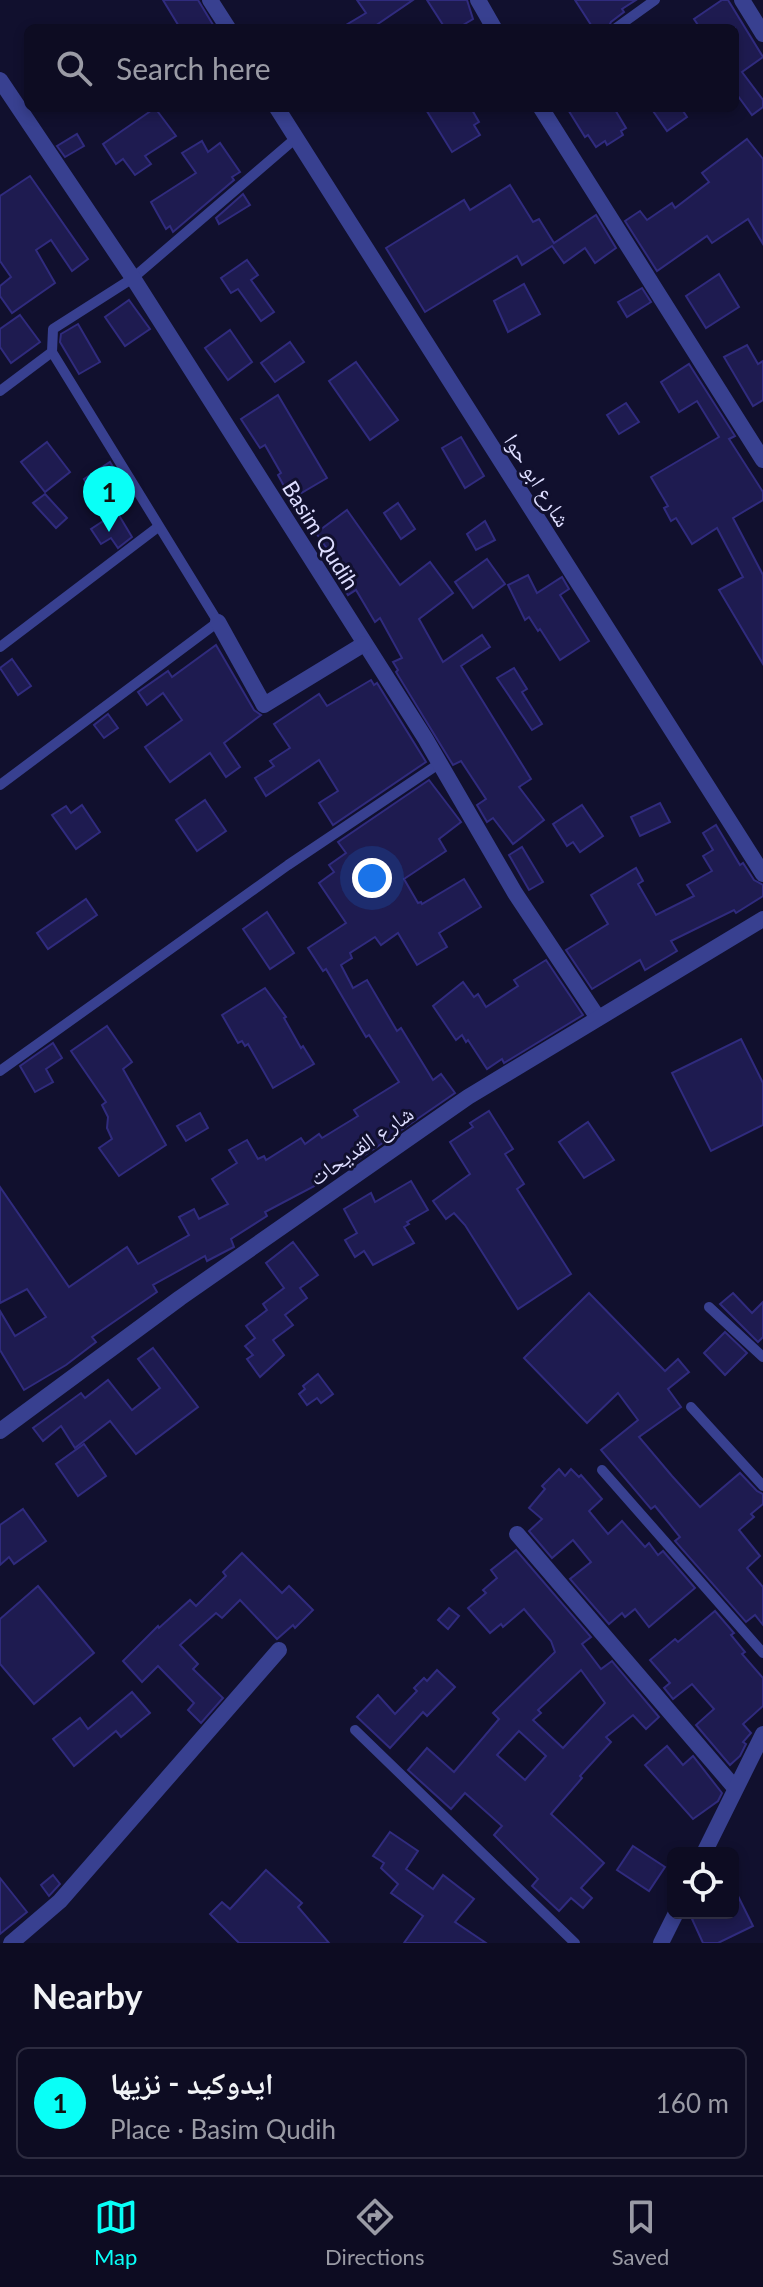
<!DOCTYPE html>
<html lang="en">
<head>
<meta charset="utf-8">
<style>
  body { margin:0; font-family:Lato,"Noto Naskh Arabic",sans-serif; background:#1b1a2f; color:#f1f3f6 }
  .controls { position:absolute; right:24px; bottom:24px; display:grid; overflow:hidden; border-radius:12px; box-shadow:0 4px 12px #0003 }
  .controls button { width:72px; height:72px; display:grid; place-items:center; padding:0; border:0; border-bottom:2px solid #2d2c40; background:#0d0c22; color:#f1f3f6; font:40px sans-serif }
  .you { position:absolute; left:372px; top:878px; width:28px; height:28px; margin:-20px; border:6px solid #fff; border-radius:50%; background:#1a73e8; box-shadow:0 0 0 12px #1a73e833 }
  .badge { display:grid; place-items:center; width:52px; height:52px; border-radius:50%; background:#09fff7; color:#111; font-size:26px; font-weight:700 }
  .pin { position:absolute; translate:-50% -66px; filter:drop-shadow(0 2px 4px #0008) }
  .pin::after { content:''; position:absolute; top:42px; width:28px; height:24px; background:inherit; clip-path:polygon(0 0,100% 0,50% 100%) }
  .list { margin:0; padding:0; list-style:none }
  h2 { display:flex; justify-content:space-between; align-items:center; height:104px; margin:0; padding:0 32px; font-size:34px }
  h2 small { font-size:26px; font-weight:400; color:#9a9ba5 }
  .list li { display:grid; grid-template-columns:52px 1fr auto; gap:24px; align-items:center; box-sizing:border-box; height:112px; margin:0 16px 16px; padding:0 16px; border:2px solid #2d2c40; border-radius:12px }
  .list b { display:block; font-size:30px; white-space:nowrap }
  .list p { margin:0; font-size:26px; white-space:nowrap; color:#9a9ba5 }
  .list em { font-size:26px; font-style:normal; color:#9a9ba5 }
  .icon { flex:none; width:44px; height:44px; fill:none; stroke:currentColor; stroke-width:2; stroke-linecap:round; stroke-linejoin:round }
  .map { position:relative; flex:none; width:763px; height:1943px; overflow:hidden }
  .search { position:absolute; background:#0d0c22; box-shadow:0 4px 12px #0003; left:24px; right:24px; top:24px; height:88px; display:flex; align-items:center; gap:20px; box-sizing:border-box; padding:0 28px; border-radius:12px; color:#9a9ba5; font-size:30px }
  .sheet { height:232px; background:#0d0c22 }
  nav { display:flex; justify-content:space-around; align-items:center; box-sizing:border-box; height:112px; border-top:2px solid #2d2c40; background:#0d0c22; font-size:22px; color:#9a9ba5 }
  nav a { display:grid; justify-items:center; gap:4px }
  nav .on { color:#09fff7 }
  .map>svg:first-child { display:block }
  .building { fill:#1e1b50; stroke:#302b7e; stroke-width:2; fill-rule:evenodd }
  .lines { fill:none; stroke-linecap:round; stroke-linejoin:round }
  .service { stroke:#384090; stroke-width:10 }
  .minor { stroke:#384090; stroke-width:16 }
  .tertiary { stroke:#384090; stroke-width:16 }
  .labels { text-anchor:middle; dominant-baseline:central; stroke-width:6; stroke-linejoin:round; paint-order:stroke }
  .street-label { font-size:22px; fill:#ddf; stroke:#11102e }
</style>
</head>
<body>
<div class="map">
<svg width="763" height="1943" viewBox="0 0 763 1943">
  <rect width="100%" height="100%" fill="#11102e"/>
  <g class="building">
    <polygon points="163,0 198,0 215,28 180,28"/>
    <polygon points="357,0 413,0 372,28 341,28 366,13"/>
    <polygon points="427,0 467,0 473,19 458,28 445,28"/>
    <polygon points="575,0 636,0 622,9 624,12 611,22 608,28 593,28"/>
    <polygon points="722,0 728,0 763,57 742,72 763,100 763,107 752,115 735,92 735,28 700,28 694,19"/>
    <polygon points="155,108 176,136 145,156 151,164 135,175 123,159 116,164 103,144"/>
    <polygon points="425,108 471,108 479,122 474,125 480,135 452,152"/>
    <polygon points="567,108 614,108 626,128 621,131 623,135 607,145 605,141 596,147 588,135 585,137"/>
    <polygon points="651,108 681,108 687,117 667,131"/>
    <polygon points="77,134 84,146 65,157 57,146"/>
    <polygon points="747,139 763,159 763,244 748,219 712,243 707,236 657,271 625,221 640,211 647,220 672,203 675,208 709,182 702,173"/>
    <polygon points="202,141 208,152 220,143 240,172 232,177 234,180 173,232 170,226 166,229 151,202 196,173 182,153"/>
    <polygon points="30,176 88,259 72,271 51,240 36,250 55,283 12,313 0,296 0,286 11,277 0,261 0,196"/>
    <polygon points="510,185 533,222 539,219 554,243 596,215 616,248 595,263 585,248 564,263 552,246 522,265 517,256 425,312 386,248 464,200 470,210"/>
    <polygon points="243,194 250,205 219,224 216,218"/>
    <polygon points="247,260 258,275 251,280 274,312 261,321 238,289 231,293 221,278"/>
    <polygon points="719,274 739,307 706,328 686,296"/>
    <polygon points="524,284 540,314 508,332 494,301"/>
    <polygon points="642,288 651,302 627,317 618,302"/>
    <polygon points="129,300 150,329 125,346 105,317"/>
    <polygon points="20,315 40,342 11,363 0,347 0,329"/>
    <polygon points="78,324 100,362 79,374 60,342 61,334"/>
    <polygon points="230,330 252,362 228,380 205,348"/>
    <polygon points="290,342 304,362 275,382 261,363"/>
    <polygon points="747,345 758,364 763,361 763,400 753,406 724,357"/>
    <polygon points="356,362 398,420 370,440 329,381"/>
    <polygon points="689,364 735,436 729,439 763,492 763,500 733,518 763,575 763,664 719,590 743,577 717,528 692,544 676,518 671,521 664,508 668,506 651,477 719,437 697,401 679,412 661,382"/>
    <polygon points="278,395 327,478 291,499 278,475 281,473 265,445 260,448 241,419"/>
    <polygon points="626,403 639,422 619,434 607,415"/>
    <polygon points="461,437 484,476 465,488 442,448"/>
    <polygon points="47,442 70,472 45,492 21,462"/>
    <polygon points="110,462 128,491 101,508 84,479"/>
    <polygon points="45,494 67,518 56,528 33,503"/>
    <polygon points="398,503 415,529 401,539 384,513"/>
    <polygon points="347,510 400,585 430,562 453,593 419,619 443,662 482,635 490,647 461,666 531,779 519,787 544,820 513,844 493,818 487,822 477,805 486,799 461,761 453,765 396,672 398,670 393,662 402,658 380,618 375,622 356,590 348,595 338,579 345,574 316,533"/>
    <polygon points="117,512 132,537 118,548 111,538 101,544 91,529"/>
    <polygon points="485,521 495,540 476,550 467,534"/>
    <polygon points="487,559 505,584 473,608 455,582"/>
    <polygon points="528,575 537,593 562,577 569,589 560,595 589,641 560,660 540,629 538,631 529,617 525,620 508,585"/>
    <polygon points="216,645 254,710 261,715 224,743 240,767 226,777 210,753 170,782 145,747 182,720 163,693 147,705 138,692 168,671 172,677"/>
    <polygon points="12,659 31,686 18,695 0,668"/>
    <polygon points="514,668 527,689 522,692 542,724 532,730 497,678"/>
    <polygon points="371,680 374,685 377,683 426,762 333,825 319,803 338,791 319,760 266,796 255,778 274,766 270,761 290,748 274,724 319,694 327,706"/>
    <polygon points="108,714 118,728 104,738 94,725"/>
    <polygon points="429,780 461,822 439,839 446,851 404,879 418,903 421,902 422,904 464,879 481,907 439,933 447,947 417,965 398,933 381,945 375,937 350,953 352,958 341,965 353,988 367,980 397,1031 401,1028 433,1080 441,1074 455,1093 355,1162 352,1158 324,1177 326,1180 265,1212 267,1216 231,1239 234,1247 207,1261 205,1256 153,1285 157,1292 92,1337 96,1342 66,1365 24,1390 0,1350 0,1311 15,1336 46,1317 27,1289 0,1303 0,1187 69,1287 127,1247 138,1264 189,1235 179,1217 194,1209 199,1219 228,1204 212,1179 237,1163 229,1150 247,1140 258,1159 264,1156 266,1160 301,1138 305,1144 319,1134 322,1138 358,1116 354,1110 399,1082 369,1035 366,1037 326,969 323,971 308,948 346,923 319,883 334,872 329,865 346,853 338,842"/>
    <polygon points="205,800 226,831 197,851 176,820"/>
    <polygon points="660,803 670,822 640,836 631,817"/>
    <polygon points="82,805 100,832 76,849 52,815 66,806 71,813"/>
    <polygon points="582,805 603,836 580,852 573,842 567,846 553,824"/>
    <polygon points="716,825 740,865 743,863 754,880 763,885 763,896 736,913 734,910 671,941 677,951 645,970 640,960 592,989 566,950 608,924 591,895 636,868 643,881 638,884 656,915 694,896 687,885 712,871 703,856 713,850 703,833"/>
    <polygon points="522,847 543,882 529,890 509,855"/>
    <polygon points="86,899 97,915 48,949 37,933"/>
    <polygon points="267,912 294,953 270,969 243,929"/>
    <polygon points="546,960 583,1015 504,1063 502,1059 487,1069 468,1040 466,1042 462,1035 456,1040 433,1006 463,982 474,997 478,994 486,1007 518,986 514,980"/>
    <polygon points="265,988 286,1017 284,1018 301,1048 303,1046 314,1064 273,1088 248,1044 245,1046 242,1041 238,1043 222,1015"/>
    <polygon points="107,1026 132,1062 123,1069 166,1145 119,1176 99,1148 112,1139 107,1128 108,1117 102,1105 106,1102 71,1051"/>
    <polygon points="741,1039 763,1083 763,1125 711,1151 672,1073"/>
    <polygon points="53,1043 62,1058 46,1069 53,1082 35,1092 20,1066"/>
    <polygon points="489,1111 513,1149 505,1154 524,1184 517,1189 571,1274 518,1309 465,1225 454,1213 446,1219 433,1201 470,1174 450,1142 473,1127 470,1123"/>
    <polygon points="200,1113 208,1128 186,1141 177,1126"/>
    <polygon points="588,1122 614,1160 584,1178 559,1142"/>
    <polygon points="411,1181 428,1210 407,1222 409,1224 404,1227 414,1243 373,1265 364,1251 355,1257 345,1240 357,1233 344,1209 371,1193 375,1202"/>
    <polygon points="293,1242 318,1275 300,1288 307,1298 285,1315 293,1325 273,1340 284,1355 260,1377 247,1359 253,1355 245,1346 255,1338 246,1326 267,1310 263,1304 284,1288 266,1263"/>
    <polygon points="589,1293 665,1371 678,1359 689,1372 668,1389 681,1407 639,1437 672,1476 700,1507 740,1473 757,1491 763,1494 763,1504 751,1514 754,1517 739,1530 760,1556 747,1568 763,1587 763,1625 755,1615 746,1622 675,1541 680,1537 655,1506 651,1509 601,1450 638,1420 618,1393 587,1423 524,1358"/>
    <polygon points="733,1293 752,1313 763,1302 763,1337 758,1342 720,1304"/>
    <polygon points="725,1332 747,1353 725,1375 704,1353"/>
    <polygon points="153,1348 198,1407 136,1454 110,1421 75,1448 61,1426 43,1441 33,1428 81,1393 85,1398 108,1380 132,1410 160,1388 138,1359"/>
    <polygon points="318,1374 333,1394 321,1403 317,1398 307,1405 299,1394 305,1389 303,1386"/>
    <polygon points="84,1444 106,1476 78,1496 56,1464"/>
    <polygon points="559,1469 565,1476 571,1469 579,1477 581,1475 602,1499 589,1511 608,1534 622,1521 645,1547 649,1543 658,1555 663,1551 695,1588 649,1627 635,1609 625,1617 622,1613 609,1624 570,1579 591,1562 573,1540 552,1558 529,1531 542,1519 529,1508 545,1489 542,1486"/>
    <polygon points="23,1509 46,1541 14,1564 9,1557 0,1565 0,1525"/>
    <path d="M516,1550L591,1637L582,1644L601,1669L612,1661L659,1717L646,1729L633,1715L606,1737L611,1742L580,1776L582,1778L551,1814L604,1863L581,1888L592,1898L583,1908L571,1898L559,1911L532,1886L538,1879L494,1835L502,1826L465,1793L451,1809L408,1770L427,1748L454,1772L499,1719L493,1713L555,1652L551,1641L524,1609L503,1627L501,1624L490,1633L468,1608L486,1593L483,1590L497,1578L491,1570ZM581,1670L605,1703L563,1748L533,1720L541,1713L538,1710ZM519,1731L546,1756L525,1780L497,1755Z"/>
    <polygon points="242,1553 282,1593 289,1586 313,1610 295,1628 293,1625 277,1639 240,1600 222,1618 216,1613 180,1645 198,1664 193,1669 223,1698 201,1723 188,1710 194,1703 158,1666 142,1682 123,1661 158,1626 159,1628 190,1600 196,1606 226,1576 223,1572"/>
    <polygon points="38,1586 94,1653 34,1704 0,1664 0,1619"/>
    <polygon points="449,1608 459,1616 448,1629 438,1620"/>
    <polygon points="715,1611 734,1633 731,1635 745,1652 742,1654 763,1678 763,1706 743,1724 751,1733 743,1742 746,1744 740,1756 730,1765 696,1725 714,1709 692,1684 673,1699 664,1688 670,1683 650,1660 675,1639 678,1642"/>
    <polygon points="437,1670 455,1687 427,1716 423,1712 390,1748 357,1717 378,1695 395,1714 417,1691 414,1688 424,1678 427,1681"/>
    <polygon points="132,1692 150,1713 121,1737 116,1731 74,1766 53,1739 80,1718 88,1729"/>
    <polygon points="667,1746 683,1765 693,1756 722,1793 718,1801 693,1819 645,1765"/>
    <polygon points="390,1832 418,1851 406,1869 433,1889 443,1875 474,1899 455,1922 486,1943 404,1943 423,1916 391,1893 398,1884 381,1868 384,1863 373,1856"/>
    <polygon points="633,1846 665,1867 649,1891 617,1870"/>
    <polygon points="266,1870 302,1903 298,1907 329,1943 239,1943 210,1914 222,1902 230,1909"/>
    <polygon points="53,1875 60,1884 49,1896 41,1885"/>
    <polygon points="0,1878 27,1912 0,1934"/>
    <polygon points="733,1886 753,1926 718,1943 703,1943 692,1919 705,1913 733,1913"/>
  </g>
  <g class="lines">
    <g class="service">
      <polyline points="616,28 655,0"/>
      <polyline points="0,391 52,352 53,329 133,278 296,138"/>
      <polyline points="0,647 158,527"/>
      <polyline points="0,785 218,622 52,352"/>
      <polyline points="0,1071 288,865 440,763"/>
      <polyline points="709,1307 763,1357"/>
      <polyline points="691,1407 763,1486"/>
      <polyline points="602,1470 763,1653"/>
      <polyline points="355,1730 575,1943"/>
    </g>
    <g class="minor">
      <polyline points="210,0 228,28"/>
      <polyline points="478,0 494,28"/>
      <polyline points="742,0 763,34"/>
      <polyline points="0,80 133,278 425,738 515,893 598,1018"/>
      <polyline points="277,108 763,874"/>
      <polyline points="541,108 763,460"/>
      <polyline points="218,622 264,705 364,644"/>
      <polyline points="517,1534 735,1788"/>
      <polyline points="704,1853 763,1734"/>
      <polyline points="11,1943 60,1901 279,1650"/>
      <polyline points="661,1943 676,1913"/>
    </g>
    <polyline class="tertiary" points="0,1431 180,1298 468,1097 763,919"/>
  </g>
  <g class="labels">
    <g class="street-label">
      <text transform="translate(538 480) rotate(58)">شارع ابو حوا</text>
      <text transform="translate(321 535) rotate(58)">Basim Qudih</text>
      <text transform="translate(361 1145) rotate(-35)">شارع القديحات</text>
    </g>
  </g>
</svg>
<div class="controls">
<button><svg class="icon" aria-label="locate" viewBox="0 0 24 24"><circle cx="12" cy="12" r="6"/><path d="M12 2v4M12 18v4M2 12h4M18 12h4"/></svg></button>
</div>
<div class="you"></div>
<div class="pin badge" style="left:109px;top:532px">1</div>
<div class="search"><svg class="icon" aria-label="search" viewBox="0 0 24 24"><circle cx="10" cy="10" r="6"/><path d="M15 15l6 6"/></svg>Search here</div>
</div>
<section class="sheet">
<h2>Nearby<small></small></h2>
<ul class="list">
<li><span class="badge">1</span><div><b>ايدوكيد - نزيها</b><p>Place · Basim Qudih</p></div><em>160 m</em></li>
</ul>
</section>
<nav>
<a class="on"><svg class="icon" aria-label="map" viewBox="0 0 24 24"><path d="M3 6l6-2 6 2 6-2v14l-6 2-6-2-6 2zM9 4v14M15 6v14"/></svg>Map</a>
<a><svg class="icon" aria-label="directions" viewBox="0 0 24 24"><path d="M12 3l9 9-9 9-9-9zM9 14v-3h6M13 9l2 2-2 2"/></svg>Directions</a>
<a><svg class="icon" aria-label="saved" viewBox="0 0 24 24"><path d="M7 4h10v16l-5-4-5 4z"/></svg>Saved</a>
</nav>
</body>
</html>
